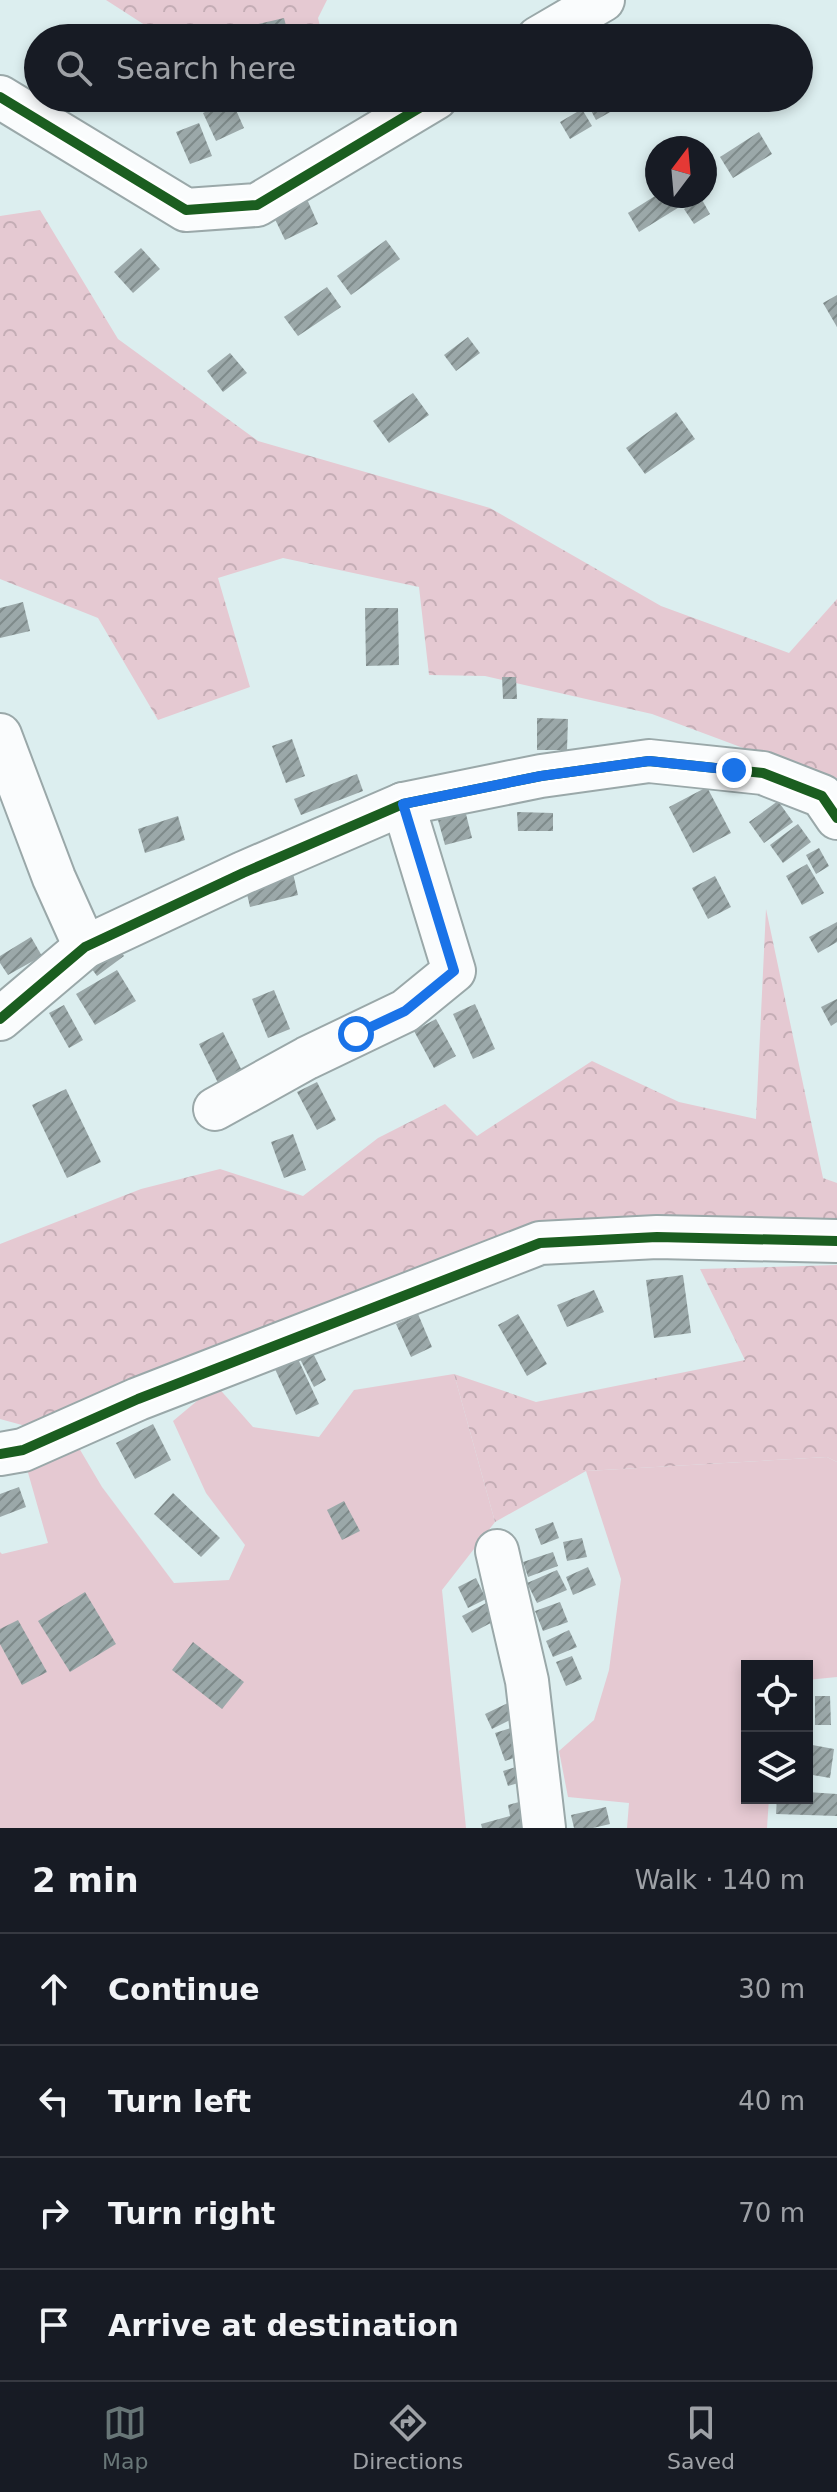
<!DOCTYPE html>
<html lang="en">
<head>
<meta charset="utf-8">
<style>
  body { margin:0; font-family:"DejaVu Sans",sans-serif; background:#20242c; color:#f1f3f6 }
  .controls { position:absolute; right:24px; bottom:24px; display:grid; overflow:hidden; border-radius:0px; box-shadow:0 4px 12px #0003 }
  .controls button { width:72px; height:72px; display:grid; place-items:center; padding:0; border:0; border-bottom:2px solid #363941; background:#171b24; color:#f1f3f6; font:40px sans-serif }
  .compass { position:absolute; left:645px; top:136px; width:72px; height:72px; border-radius:50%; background:#171b24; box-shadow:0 4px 12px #0003; rotate:16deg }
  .stop { position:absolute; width:24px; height:24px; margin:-18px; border:6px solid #1a73e8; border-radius:50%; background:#fff }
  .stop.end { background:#1a73e8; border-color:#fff; box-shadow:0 2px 8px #0008 }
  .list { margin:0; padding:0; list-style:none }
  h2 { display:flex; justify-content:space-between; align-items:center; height:104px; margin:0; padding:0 32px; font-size:34px }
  h2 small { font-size:26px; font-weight:400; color:#9ea1a6 }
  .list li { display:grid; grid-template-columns:52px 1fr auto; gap:24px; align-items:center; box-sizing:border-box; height:112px; padding:0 32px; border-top:2px solid #363941 }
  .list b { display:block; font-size:30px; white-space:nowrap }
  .list em { font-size:26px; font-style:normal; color:#9ea1a6 }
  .icon { flex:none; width:44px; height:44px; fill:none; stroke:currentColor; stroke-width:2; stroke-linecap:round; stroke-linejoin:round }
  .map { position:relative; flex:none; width:837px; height:1828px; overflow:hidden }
  .search { position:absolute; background:#171b24; box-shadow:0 4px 12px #0003; left:24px; right:24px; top:24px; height:88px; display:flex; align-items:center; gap:20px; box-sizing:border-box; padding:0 28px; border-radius:44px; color:#9ea1a6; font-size:30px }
  .sheet { height:552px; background:#171b24 }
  nav { display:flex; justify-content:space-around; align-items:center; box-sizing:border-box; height:112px; border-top:2px solid #363941; background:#171b24; font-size:22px; color:#9ea1a6 }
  nav a { display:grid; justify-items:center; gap:4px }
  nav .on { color:#687677 }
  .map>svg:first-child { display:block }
  .green { fill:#e5c9d2 }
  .forest { fill:url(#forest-crowns) }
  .building { fill:url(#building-hatch) }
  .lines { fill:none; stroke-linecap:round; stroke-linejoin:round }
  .minor-casing { stroke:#9aa8a9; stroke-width:46 }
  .minor { stroke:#fafcfd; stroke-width:42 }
  .cycleway-casing { stroke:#fff; stroke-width:15 }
  .cycleway { stroke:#1b5e20; stroke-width:10 }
  .route { stroke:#1a73e8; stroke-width:10 }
</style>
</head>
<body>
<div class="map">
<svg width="837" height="1828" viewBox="0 0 837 1828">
  <defs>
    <pattern id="forest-crowns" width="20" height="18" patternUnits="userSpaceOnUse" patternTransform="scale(2)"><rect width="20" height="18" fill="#e5c9d2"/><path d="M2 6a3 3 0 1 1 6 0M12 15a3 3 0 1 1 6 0" fill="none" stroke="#c4adb5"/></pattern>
    <pattern id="building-hatch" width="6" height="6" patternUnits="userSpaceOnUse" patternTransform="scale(2)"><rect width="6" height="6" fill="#9ba8a9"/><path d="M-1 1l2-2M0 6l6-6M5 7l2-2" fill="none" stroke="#7e8a8a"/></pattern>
  </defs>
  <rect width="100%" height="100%" fill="#dceeef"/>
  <g class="green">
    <polygon points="454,1374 495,1522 442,1590 466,1828 0,1828 0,1552 2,1554 48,1543 25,1462 79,1448 102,1487 174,1583 229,1580 245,1545 206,1493 173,1421 216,1385 253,1427 319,1437 354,1390"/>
    <polygon points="827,1457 837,1462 837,1677 807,1680 807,1666 747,1666 747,1798 769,1798 767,1828 627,1828 629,1803 568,1797 559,1751 594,1720 609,1670 621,1579 586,1471"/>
  </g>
  <g class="forest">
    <polygon points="106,0 327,0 318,18 323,38 165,38"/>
    <polygon points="40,210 118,339 258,441 490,508 661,606 789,653 837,599 837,778 816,775 652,714 485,676 429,675 419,587 283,558 218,578 250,687 158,720 98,618 0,579 0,216"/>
    <polygon points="766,909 823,1178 837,1183 837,1224 581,1224 33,1428 0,1419 0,1244 141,1189 220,1169 303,1196 378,1138 445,1104 477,1136 592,1061 679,1102 756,1119"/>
    <polygon points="837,1265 837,1462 827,1457 586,1471 495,1522 454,1374 536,1402 745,1360 700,1269"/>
  </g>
  <g class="building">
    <polygon points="284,18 289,37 257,38 254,25"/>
    <polygon points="406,25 414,38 383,38"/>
    <polygon points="601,98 616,98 621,106 596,120 588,105"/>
    <polygon points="231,99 244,128 216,141 203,113"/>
    <polygon points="582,109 592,126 570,139 560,122"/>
    <polygon points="199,123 212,156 190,164 176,132"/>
    <polygon points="759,132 772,154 733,178 720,157"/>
    <polygon points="655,196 686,196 689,201 639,232 628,213"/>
    <polygon points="306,197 318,224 285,240 272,213"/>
    <polygon points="701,198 710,214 694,224 684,209"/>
    <polygon points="386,240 400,259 351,295 337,276"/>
    <polygon points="141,248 160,269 133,293 114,272"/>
    <polygon points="327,287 341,307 298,336 284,317"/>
    <polygon points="837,295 837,327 823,303"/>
    <polygon points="468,337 480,353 456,371 444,355"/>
    <polygon points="230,353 247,373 223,392 207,371"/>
    <polygon points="413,393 429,415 389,443 373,421"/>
    <polygon points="676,412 695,439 645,474 626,448"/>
    <polygon points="23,602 30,631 0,638 0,608"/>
    <polygon points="365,608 398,608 399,665 366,666"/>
    <polygon points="502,677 516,677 517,699 503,699"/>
    <polygon points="537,718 568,719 567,750 537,750"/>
    <polygon points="292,739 305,776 286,783 272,746"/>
    <polygon points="357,774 363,791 301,815 294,799"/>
    <polygon points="707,787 731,833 693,853 669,807"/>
    <polygon points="778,801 793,822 764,843 749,822"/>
    <polygon points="517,812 553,813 553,831 518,831"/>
    <polygon points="466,814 472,838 445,845 438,820"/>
    <polygon points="178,816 185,840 145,853 138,829"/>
    <polygon points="798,824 811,842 783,863 770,845"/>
    <polygon points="819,848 829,866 816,874 806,855"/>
    <polygon points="807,864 824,893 802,905 786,876"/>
    <polygon points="292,869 298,895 250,907 244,881"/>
    <polygon points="715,876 731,907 708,919 692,888"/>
    <polygon points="837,922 837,942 818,953 809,937"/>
    <polygon points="31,937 42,956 8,975 0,963 0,956"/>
    <polygon points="112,941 124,956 97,976 86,961"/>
    <polygon points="117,970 136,1001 95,1025 76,994"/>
    <polygon points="274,990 290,1029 268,1038 252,999"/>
    <polygon points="837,999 837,1022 831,1026 821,1007"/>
    <polygon points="475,1004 495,1049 473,1059 453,1014"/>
    <polygon points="64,1005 83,1040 69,1048 49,1013"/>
    <polygon points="436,1019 456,1056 434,1068 414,1031"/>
    <polygon points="223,1032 243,1073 219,1085 199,1044"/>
    <polygon points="317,1082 336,1120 317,1130 297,1092"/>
    <polygon points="66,1089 101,1162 67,1178 32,1105"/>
    <polygon points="293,1134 306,1170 284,1178 271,1142"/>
    <polygon points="683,1275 691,1333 654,1338 646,1280"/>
    <polygon points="594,1290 604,1312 567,1327 557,1305"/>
    <polygon points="418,1314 432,1347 411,1357 396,1324"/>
    <polygon points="518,1314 547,1364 527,1376 498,1325"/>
    <polygon points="312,1351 326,1380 314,1387 299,1357"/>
    <polygon points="298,1359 319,1404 296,1415 275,1369"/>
    <polygon points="153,1424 171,1460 135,1479 116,1443"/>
    <polygon points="19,1487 26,1507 0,1517 0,1494"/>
    <polygon points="173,1493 220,1538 201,1557 154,1514"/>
    <polygon points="344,1501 360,1531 342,1540 327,1510"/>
    <polygon points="553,1522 559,1538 541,1545 535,1529"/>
    <polygon points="582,1538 587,1557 567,1561 563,1542"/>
    <polygon points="553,1552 558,1566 528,1577 523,1562"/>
    <polygon points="588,1567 596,1585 573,1595 566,1577"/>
    <polygon points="557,1570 567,1590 537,1603 527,1583"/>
    <polygon points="476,1578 486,1599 468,1608 458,1587"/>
    <polygon points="85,1592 116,1644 70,1672 38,1621"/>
    <polygon points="490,1601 500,1618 472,1633 462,1616"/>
    <polygon points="560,1602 568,1622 543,1631 535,1611"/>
    <polygon points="18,1620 47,1672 22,1685 0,1644 0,1629"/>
    <polygon points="569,1630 577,1647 553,1657 546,1641"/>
    <polygon points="193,1642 244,1682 222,1709 172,1670"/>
    <polygon points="572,1656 582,1679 566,1686 556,1662"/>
    <polygon points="815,1696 830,1696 831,1725 815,1725"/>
    <polygon points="512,1701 520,1715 492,1729 485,1714"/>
    <polygon points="514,1727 525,1754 505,1761 495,1733"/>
    <polygon points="807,1744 834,1749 830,1778 807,1774"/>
    <polygon points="528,1763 532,1779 508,1786 503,1771"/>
    <polygon points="807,1792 837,1794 837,1816 776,1814 777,1798 807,1798"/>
    <polygon points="530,1799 537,1828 482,1828 481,1824 510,1816 508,1805"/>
    <polygon points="606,1807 610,1824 593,1828 574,1828 571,1815"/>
  </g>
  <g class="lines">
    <defs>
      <g id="minor">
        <polyline points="538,38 603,0"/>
        <polyline points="0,97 186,210 257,205 436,98"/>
        <polyline points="0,735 54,878 85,947"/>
        <polyline points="0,1019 85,947 243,873 403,804 541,776 649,761 763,773 822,796 837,818"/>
        <polyline points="215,1109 307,1058 405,1011 454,971 403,804"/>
        <polyline points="0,1454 23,1450 138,1399 540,1243 657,1237 837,1241"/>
        <polyline points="497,1551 527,1681 544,1828"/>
      </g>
    </defs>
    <use href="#minor" class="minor-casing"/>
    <use href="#minor" class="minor"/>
    <defs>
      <g id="cycleway">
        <polyline points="0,97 186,210 257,205 436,98"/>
        <polyline points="0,1019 85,947 243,873 403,804 541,776 649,761 763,773 822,796 837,818"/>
        <polyline points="0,1454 23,1450 138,1399 540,1243 657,1237 837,1241"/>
      </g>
    </defs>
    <use href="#cycleway" class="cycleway-casing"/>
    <use href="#cycleway" class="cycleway"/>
  </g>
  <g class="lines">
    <polyline class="route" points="356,1034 405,1011 454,971 403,804 541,776 649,761 734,770"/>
  </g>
</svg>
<div class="controls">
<button><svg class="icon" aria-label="locate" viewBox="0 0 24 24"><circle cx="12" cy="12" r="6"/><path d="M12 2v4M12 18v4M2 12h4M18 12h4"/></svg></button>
<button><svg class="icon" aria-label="layers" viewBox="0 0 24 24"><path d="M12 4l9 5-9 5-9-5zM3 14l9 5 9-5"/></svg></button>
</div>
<svg class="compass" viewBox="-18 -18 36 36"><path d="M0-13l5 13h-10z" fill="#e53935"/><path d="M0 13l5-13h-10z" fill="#9ea1a6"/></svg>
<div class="stop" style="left:356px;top:1034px"></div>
<div class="stop end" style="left:734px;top:770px"></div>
<div class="search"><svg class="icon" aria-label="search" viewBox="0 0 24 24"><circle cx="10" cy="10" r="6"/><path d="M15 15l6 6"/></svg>Search here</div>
</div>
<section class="sheet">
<h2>2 min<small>Walk · 140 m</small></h2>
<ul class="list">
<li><svg class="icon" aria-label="ahead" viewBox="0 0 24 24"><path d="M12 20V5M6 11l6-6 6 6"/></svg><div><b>Continue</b></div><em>30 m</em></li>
<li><svg class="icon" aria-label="left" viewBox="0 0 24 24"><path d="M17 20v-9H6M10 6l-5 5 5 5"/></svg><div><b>Turn left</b></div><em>40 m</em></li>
<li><svg class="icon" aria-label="right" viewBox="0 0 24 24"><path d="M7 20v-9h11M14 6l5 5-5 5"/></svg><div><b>Turn right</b></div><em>70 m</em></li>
<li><svg class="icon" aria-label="arrive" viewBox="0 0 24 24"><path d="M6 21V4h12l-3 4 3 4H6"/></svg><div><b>Arrive at destination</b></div></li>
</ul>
</section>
<nav>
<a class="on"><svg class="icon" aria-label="map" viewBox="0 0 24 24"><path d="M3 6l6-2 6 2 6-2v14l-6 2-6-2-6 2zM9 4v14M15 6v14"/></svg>Map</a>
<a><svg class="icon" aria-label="directions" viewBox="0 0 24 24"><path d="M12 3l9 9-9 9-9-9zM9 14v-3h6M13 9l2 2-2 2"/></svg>Directions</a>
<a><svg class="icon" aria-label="saved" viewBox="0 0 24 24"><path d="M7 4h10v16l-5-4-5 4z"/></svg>Saved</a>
</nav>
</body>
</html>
